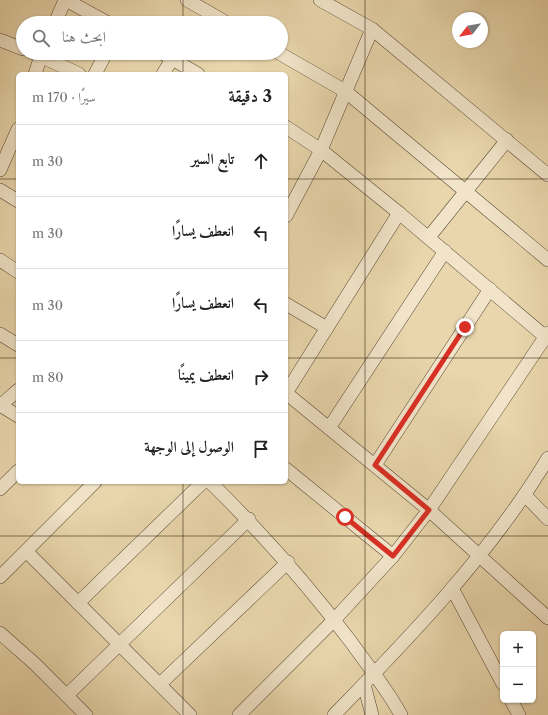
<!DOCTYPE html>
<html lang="ar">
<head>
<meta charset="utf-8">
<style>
  body { margin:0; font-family:"Libre Caslon Text",Amiri,serif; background:#f2f2f2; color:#222; direction:rtl }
  .controls { position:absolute; right:12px; bottom:12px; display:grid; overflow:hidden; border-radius:6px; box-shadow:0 1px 3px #0004 }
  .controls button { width:36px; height:36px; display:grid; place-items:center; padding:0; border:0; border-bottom:1px solid #e0e0e0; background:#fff; color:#222; font:20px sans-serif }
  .compass { position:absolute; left:452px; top:12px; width:36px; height:36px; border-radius:50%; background:#fff; box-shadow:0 1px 3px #0004; rotate:239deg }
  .stop { position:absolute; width:12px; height:12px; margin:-9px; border:3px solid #d93025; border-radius:50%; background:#fff }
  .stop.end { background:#d93025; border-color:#fff; box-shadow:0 1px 4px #0008 }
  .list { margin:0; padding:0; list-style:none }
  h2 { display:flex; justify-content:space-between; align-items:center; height:52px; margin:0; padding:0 16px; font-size:17px }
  h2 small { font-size:13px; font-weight:400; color:#767676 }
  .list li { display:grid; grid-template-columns:26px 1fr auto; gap:12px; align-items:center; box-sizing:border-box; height:72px; padding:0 16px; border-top:1px solid #e0e0e0 }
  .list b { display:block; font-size:15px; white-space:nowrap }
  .list em { font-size:13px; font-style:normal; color:#767676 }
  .icon { flex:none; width:22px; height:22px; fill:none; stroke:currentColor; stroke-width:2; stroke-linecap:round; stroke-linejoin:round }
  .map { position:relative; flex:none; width:548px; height:715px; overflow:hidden; direction:ltr }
  .search { position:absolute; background:#fff; box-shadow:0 1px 3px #0004; left:16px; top:16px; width:272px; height:44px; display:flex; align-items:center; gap:10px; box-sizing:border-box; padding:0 14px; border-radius:22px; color:#767676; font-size:15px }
  .panel { position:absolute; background:#fff; box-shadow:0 1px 3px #0004; left:16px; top:72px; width:272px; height:412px; border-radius:6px; direction:rtl }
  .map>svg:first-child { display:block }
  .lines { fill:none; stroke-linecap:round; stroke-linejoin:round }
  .minor-casing { stroke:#584932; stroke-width:14 }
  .minor { stroke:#f1e4c9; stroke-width:13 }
  .route { stroke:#d93025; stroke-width:5 }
  .grid { fill:none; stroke:#281a09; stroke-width:1; stroke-opacity:0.55 }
</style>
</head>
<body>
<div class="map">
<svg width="548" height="715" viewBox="0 0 548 715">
  <rect width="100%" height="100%" fill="#e9d6ac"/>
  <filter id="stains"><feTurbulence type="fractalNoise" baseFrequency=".005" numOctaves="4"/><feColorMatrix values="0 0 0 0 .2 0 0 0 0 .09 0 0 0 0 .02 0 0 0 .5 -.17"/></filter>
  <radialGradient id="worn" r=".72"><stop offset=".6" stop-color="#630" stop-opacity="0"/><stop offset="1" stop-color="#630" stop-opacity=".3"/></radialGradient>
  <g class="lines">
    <defs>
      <g id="minor">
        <polyline points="66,0 108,23"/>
        <polyline points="187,0 227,23"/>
        <polyline points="320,0 372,29 548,175"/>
        <polyline points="55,23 65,0"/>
        <polyline points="0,40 23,49"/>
        <polyline points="34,53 79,74"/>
        <polyline points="162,53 198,74"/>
        <polyline points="279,53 345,91 548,260"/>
        <polyline points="35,74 42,53"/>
        <polyline points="95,74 106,53"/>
        <polyline points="163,74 172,59"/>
        <polyline points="286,127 321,150 399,213 548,339"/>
        <polyline points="0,170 18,129"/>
        <polyline points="0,190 18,201"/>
        <polyline points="286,216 321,150 372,29"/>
        <polyline points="429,237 507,140"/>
        <polyline points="0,260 18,272"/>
        <polyline points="286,304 327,328"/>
        <polyline points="0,334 18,345"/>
        <polyline points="286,393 429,510 548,618"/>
        <polyline points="286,393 399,213"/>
        <polyline points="0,405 18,416"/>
        <polyline points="0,406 18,390"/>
        <polyline points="329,428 445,251"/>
        <polyline points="375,465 490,289"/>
        <polyline points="286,469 393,556"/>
        <path d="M210,482C261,532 308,585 351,642C368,666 387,689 401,715"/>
        <polyline points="0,489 18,471"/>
        <polyline points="525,495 548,519"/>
        <polyline points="27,552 190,715"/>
        <polyline points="0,577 95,482"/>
        <polyline points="452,588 503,684"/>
        <polyline points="78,603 203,482"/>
        <polyline points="0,633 35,664 86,715"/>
        <polyline points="160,684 288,562"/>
        <polyline points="364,684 372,715"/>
        <polyline points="67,695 249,519"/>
        <polyline points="511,700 519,715"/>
        <polyline points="239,715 334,620 393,556 429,510 548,333"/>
        <path d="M334,715C411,636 491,553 548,458"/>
      </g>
    </defs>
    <use href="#minor" class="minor-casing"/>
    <use href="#minor" class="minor"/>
  </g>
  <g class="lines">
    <polyline class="route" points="345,517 393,556 429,510 375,465 465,327"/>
  </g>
  <path class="grid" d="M183,0V23M365,0V715M183,53V74M0,179H18M286,179H548M0,358H18M286,358H548M183,482V715M0,536H548"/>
  <rect width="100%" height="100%" filter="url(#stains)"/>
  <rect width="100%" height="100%" fill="url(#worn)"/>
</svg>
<div class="controls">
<button>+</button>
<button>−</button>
</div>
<svg class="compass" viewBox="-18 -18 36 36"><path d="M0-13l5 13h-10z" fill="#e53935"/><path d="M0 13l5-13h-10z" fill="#767676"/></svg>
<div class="stop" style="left:345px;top:517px"></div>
<div class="stop end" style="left:465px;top:327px"></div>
<div class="search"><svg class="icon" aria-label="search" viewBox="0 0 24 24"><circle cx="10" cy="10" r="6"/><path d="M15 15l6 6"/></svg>ابحث هنا</div>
<section class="panel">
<h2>3 دقيقة<small>سيرًا · 170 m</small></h2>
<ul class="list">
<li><svg class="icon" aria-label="ahead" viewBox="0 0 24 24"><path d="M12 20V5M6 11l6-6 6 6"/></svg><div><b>تابع السير</b></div><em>30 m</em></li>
<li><svg class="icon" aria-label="left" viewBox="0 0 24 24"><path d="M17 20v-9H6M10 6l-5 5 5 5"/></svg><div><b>انعطف يسارًا</b></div><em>30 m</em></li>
<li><svg class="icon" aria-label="left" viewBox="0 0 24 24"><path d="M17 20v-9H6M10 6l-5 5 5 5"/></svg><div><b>انعطف يسارًا</b></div><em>30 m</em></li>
<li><svg class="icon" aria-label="right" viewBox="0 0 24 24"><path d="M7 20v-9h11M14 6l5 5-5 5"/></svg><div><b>انعطف يمينًا</b></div><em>80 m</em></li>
<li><svg class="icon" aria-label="arrive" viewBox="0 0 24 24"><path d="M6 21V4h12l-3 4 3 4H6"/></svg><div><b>الوصول إلى الوجهة</b></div></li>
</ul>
</section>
</div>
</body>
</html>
